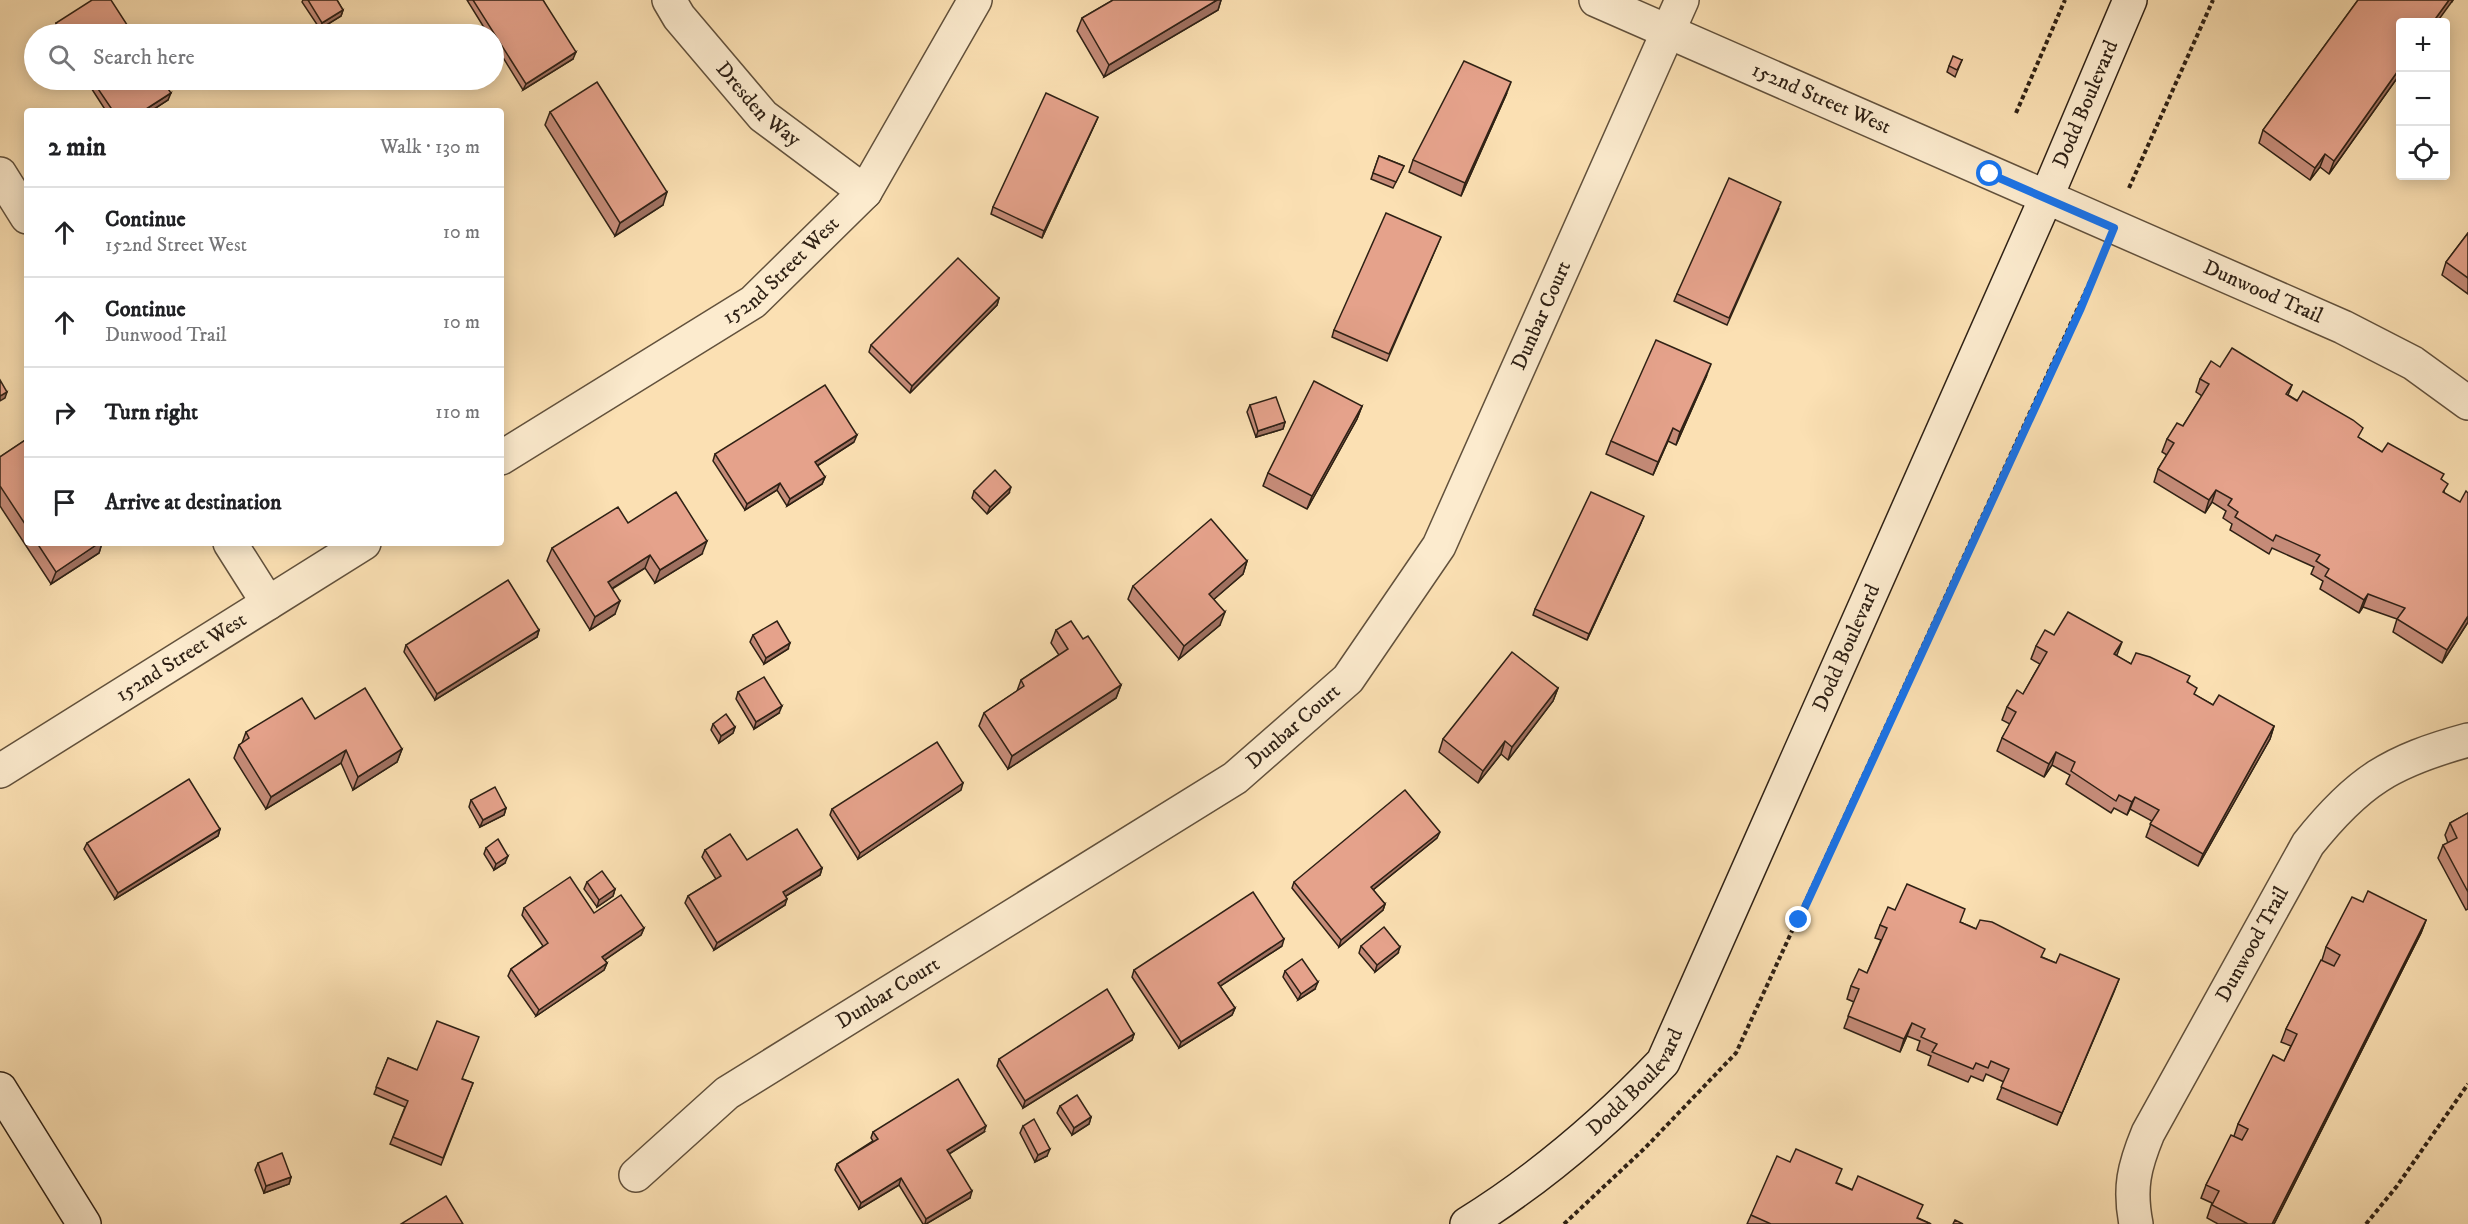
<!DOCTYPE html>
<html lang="en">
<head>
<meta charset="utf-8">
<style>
  body { margin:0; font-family:"IM FELL DW Pica",serif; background:#f6f6f6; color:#202124 }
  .controls { position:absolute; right:18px; top:18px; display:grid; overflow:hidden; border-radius:6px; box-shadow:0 3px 15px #0003 }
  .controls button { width:54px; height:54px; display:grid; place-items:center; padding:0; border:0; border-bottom:2px solid #e0e0e0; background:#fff; color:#202124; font:30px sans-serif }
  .stop { position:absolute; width:18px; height:18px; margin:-14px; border:4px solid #1a73e8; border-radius:50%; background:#fff }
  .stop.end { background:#1a73e8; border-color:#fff; box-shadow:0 2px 6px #0008 }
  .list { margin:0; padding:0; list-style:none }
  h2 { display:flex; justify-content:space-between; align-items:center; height:78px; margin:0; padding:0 24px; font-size:26px }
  h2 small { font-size:20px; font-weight:400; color:#757577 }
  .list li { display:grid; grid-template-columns:39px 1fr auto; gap:18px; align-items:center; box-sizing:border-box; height:90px; padding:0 24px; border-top:2px solid #e0e0e0 }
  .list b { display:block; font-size:22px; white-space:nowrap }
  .list p { margin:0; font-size:20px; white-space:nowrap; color:#757577 }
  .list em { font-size:20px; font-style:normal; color:#757577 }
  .icon { flex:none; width:33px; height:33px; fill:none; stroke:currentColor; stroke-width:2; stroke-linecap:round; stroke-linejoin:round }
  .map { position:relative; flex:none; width:2468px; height:1224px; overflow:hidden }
  .search { position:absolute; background:#fff; box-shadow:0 3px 15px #0003; left:24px; top:24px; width:480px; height:66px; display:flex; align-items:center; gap:15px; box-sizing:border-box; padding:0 21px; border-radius:33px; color:#757577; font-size:22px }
  .panel { position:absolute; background:#fff; box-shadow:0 3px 15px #0003; left:24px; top:108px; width:480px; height:438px; border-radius:6px }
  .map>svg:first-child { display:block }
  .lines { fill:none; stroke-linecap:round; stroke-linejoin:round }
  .street-casing { stroke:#62513c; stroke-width:36 }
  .secondary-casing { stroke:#2f2115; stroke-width:36 }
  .path { stroke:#2f2115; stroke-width:4; stroke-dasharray:4.5 3; stroke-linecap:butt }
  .street { stroke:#fcebce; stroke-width:33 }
  .secondary { stroke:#fcebce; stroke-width:33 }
  .wall { fill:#c58b78; stroke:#2f2115; stroke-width:1.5 }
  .shaded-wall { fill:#a07161; stroke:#2f2115; stroke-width:1.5 }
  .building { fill:#e5a28b; stroke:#2f2115; stroke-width:1.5 }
  .route { stroke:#1a73e8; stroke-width:8 }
  .labels { text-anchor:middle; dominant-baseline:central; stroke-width:4.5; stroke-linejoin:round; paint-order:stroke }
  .street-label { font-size:21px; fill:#2f2115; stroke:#fcebce }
</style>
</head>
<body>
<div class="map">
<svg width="2468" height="1224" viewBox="0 0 2468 1224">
  <rect width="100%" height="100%" fill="#fbe0b3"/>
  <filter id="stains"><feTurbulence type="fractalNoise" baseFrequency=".00333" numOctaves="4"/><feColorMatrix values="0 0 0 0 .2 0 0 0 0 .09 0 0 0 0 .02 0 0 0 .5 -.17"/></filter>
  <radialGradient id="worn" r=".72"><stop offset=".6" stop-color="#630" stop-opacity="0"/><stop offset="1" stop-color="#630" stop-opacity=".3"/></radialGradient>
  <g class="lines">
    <defs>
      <g id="street">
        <path id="s1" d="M669,0L679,17L763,116L865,192"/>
        <path id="s2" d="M1596,0L2343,327L2413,363L2468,403"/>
        <polyline points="0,174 27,217"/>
        <path id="s3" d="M501,458L753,302L865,192L975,0"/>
        <polyline points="230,543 268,603"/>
        <path id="s4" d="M0,771L364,543"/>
        <path id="s5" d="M636,1175L727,1093L1235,778L1348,679L1439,546L1682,0"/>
        <path id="s6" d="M2136,1224C2129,1188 2134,1167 2148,1133L2308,844C2358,781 2391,761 2468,740"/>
      </g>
      <g id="secondary">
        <polyline points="0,1089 84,1224"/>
        <path id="s7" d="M1467,1224C1541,1178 1603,1125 1663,1062L2046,198L2130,0"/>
      </g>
    </defs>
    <use href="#street" class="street-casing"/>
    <use href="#secondary" class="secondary-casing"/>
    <g class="path">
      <polyline points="2016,113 2065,0"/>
      <polyline points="2129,188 2213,0"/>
      <polyline points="1564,1224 1645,1148 1736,1053 2099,262"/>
      <polyline points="2366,1224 2397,1186 2468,1084"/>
    </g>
    <use href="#street" class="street"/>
    <use href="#secondary" class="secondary"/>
  </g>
  <g class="wall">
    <polygon points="303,0 337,0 343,10 341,16 320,29 302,2"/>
    <polygon points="467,0 543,0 573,59 523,90 494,43 494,34 488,34"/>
    <polygon points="1113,0 1221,0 1218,10 1104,77 1077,31 1082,18"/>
    <polygon points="2358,0 2453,0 2452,2 2400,22 2400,74 2329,174 2320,167 2310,180 2259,143 2263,130"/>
    <polygon points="56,23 133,34 57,34 54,30"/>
    <polygon points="1962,60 1955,77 1947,72 1949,66"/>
    <polygon points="86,80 162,80 168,100 151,111 106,111"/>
    <polygon points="1506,95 1461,196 1409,172 1413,160"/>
    <polygon points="550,112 663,205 615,236 545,125"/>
    <polygon points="1098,117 1042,238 991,214 993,207"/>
    <polygon points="1379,156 1404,166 1393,188 1371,179"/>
    <polygon points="1779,208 1727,325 1674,301 1677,294"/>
    <polygon points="2468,233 2468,294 2442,275 2446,262"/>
    <polygon points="1441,237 1387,361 1332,337 1334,330"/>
    <polygon points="999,298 997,305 910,393 869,352 871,345"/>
    <polygon points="2220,367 2292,385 2288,395 2382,452 2442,480 2468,622 2442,663 2393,632 2397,619 2363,607 2359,613 2320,589 2323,581 2311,574 2314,567 2272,548 2269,554 2230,530 2232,524 2223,518 2226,511 2212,502 2205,513 2154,482 2158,469 2167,455 2162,452 2167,439 2183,426 2202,396 2196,392 2200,379"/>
    <polygon points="1706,377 1676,445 1668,441 1653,475 1606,454 1611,441"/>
    <polygon points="1250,405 1285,422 1283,429 1256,437 1247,412"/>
    <polygon points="1362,406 1357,419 1307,509 1263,486 1268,473"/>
    <polygon points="27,439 27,543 102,543 99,553 51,584 0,506 0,457"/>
    <polygon points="854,442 817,466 825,477 822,484 787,506 777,490 745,510 713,461 715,454"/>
    <polygon points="974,491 1009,493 987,514 972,498"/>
    <polygon points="628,523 702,554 655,583 645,568 612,589 615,614 590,630 547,561 552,548"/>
    <polygon points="1641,523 1587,640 1533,615 1535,609"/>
    <polygon points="1247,561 1243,574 1214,599 1220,625 1179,659 1128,599 1133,586"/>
    <polygon points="539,630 537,637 435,700 404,652 406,645"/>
    <polygon points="1056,630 1083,639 1121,685 1116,698 1008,769 979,726 984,713 1017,691 1021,680 1059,655 1051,643"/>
    <polygon points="753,635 788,649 764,664 750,642"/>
    <polygon points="2054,635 2116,656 2131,664 2188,682 2195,695 2213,705 2274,726 2270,739 2198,866 2146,837 2152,821 2130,809 2127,815 2114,808 2111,813 2066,784 2070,775 2052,765 2044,777 1997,751 2002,738 2010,724 2002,720 2007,707 2023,694 2040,664 2031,659 2036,646"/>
    <polygon points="1558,688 1553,701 1508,760 1501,754 1478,783 1439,752 1443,739"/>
    <polygon points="738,692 779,713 754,729 736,699"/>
    <polygon points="315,719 402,749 397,762 353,790 341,763 266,809 234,758 239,745 242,743 246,732"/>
    <polygon points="713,724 735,727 733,733 719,743 711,730"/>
    <polygon points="961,790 858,859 830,815 832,809"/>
    <polygon points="471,800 506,808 504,815 480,827 469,807"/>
    <polygon points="2468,813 2468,909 2466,910 2438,858 2443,845 2448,843 2445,835 2450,823"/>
    <polygon points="220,829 218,836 115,899 84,849 87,843"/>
    <polygon points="1437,838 1373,890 1385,904 1383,910 1339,947 1292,888 1294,882"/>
    <polygon points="486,848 505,863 494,870 484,854"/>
    <polygon points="705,850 747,860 822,868 820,875 786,896 785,905 714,950 685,903 688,896 716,879 702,857"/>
    <polygon points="587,882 615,889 613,896 597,907 584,889"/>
    <polygon points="2363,902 2426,920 2421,933 2274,1224 2218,1224 2207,1218 2212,1203 2201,1198 2206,1185 2234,1136 2238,1124 2284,1061 2291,1046 2281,1042 2286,1029 2322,960 2326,947"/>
    <polygon points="524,908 594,913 644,928 641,935 605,960 607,963 604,970 536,1016 508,976 511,969 543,946 522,915"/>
    <polygon points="1895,910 1960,922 2056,963 2119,979 2057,1125 1997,1099 2004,1082 1986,1074 1983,1081 1971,1076 1968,1082 1928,1065 1931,1056 1917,1050 1920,1041 1907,1036 1900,1052 1844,1028 1854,1002 1847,999 1851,986 1867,973 1881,940 1875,938 1880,925"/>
    <polygon points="1282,946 1220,986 1235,1008 1232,1015 1179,1048 1132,977 1134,970"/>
    <polygon points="1361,946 1398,953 1375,972 1359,953"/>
    <polygon points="1285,971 1315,989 1298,1000 1283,977"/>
    <polygon points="1134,1034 1132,1040 1023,1108 997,1066 999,1059"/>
    <polygon points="388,1058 417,1070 463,1079 473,1083 441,1165 390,1144 405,1107 374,1094"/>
    <polygon points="1060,1106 1091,1117 1089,1124 1072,1135 1057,1113"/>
    <polygon points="1023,1126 1047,1156 1035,1162 1020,1133"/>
    <polygon points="873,1132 984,1132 949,1154 970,1198 926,1224 923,1224 899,1185 859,1209 835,1170 837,1164 873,1141 871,1138"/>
    <polygon points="258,1163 291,1177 289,1184 264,1193 255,1170"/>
    <polygon points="1837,1183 1918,1218 1931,1224 1747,1224 1751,1215"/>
  </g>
  <g class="shaded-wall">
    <polygon points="1217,0 1221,0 1218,10 1104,77 1109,65"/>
    <polygon points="2449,0 2453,0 2437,22 2433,22"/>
    <polygon points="343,10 341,16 320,29 322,23"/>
    <polygon points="576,52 573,59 523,90 526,84"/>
    <polygon points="2400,68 2400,74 2329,174 2334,161"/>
    <polygon points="1511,82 1506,95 1461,196 1465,183"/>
    <polygon points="171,93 168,100 151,111 143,111"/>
    <polygon points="1098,117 1095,124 1042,238 1044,231"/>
    <polygon points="2325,154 2320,167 2310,180 2315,168"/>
    <polygon points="667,192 663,205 615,236 620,223"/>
    <polygon points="999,298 997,305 910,393 912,386"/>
    <polygon points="1711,364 1706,377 1676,445 1680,432"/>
    <polygon points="7,392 5,398 0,401 0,396"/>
    <polygon points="1362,406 1357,419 1307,509 1312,496"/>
    <polygon points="1285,422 1283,429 1256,437 1258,431"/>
    <polygon points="1673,428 1668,441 1653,475 1658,462"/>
    <polygon points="857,435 854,442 812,469 815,462"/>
    <polygon points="825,477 822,484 787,506 790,499"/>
    <polygon points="780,483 777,490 745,510 747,504"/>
    <polygon points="1011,487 1009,493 987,514 990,507"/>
    <polygon points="2216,490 2212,502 2205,513 2209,500"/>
    <polygon points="1644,516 1641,523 1587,640 1589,634"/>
    <polygon points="707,541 702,554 655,583 660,570"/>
    <polygon points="99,543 102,543 99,553 51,584 56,572"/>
    <polygon points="650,555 645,568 603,594 608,582"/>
    <polygon points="1247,561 1243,574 1205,607 1209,594"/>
    <polygon points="2368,594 2363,607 2359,613 2364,600"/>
    <polygon points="620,601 615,614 590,630 595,617"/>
    <polygon points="1225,612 1220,625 1179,659 1184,646"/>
    <polygon points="2468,616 2468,622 2442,663 2447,650"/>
    <polygon points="539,630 537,637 435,700 437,694"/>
    <polygon points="2122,642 2117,655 2110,667 2114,654"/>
    <polygon points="790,643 788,649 764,664 766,658"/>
    <polygon points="1121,685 1116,698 1008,769 1012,756"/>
    <polygon points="1558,688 1553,701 1508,760 1512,747"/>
    <polygon points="782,706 779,713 754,729 756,722"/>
    <polygon points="2274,726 2270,739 2198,866 2203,854"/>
    <polygon points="735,727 733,733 719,743 721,736"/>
    <polygon points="1505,741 1501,754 1478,783 1483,771"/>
    <polygon points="402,749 397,762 353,790 358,777"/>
    <polygon points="346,750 341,763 266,809 271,797"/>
    <polygon points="2056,752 2052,765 2044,777 2049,764"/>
    <polygon points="963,783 961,790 858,859 860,853"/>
    <polygon points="2135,797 2130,809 2127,815 2132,802"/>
    <polygon points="506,808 504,815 480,827 483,820"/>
    <polygon points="220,829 218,836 115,899 118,893"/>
    <polygon points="1440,832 1437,838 1369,893 1371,887"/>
    <polygon points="508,856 505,863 494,870 496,864"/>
    <polygon points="822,868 820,875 781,899 783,892"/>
    <polygon points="615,889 613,896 597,907 599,900"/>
    <polygon points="787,899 785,905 714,950 717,943"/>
    <polygon points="1385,904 1383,910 1339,947 1341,940"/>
    <polygon points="2426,920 2421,933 2274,1224 2272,1224"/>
    <polygon points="644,928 641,935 600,963 602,957"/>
    <polygon points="1284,939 1282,946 1216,989 1218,983"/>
    <polygon points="1400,947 1398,953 1375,972 1377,965"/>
    <polygon points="607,963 604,970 536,1016 539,1010"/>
    <polygon points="2119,979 2114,992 2057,1125 2062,1113"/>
    <polygon points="1318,982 1315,989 1298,1000 1301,994"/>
    <polygon points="1235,1008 1232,1015 1179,1048 1181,1042"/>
    <polygon points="1912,1023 1907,1036 1900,1052 1904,1039"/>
    <polygon points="1134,1034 1132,1040 1023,1108 1025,1101"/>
    <polygon points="1091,1117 1089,1124 1072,1135 1074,1128"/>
    <polygon points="986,1126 984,1132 944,1157 947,1150"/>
    <polygon points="1050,1149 1047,1156 1035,1162 1038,1155"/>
    <polygon points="291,1177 289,1184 264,1193 266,1186"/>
    <polygon points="901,1178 899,1185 859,1209 861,1203"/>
    <polygon points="972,1191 970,1198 926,1224 925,1224 926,1219"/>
  </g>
  <g class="building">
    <polygon points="92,0 111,0 133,34 63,34 56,23"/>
    <polygon points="308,0 337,0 343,10 322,23"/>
    <polygon points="473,0 543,0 576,52 526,84"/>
    <polygon points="1113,0 1217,0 1109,65 1082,18"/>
    <polygon points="2358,0 2449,0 2433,22 2400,22 2400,68 2334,161 2325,154 2315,168 2263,130"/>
    <polygon points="1953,56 1962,60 1957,70 1949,66"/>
    <polygon points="1464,61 1511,82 1465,183 1413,160"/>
    <polygon points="92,80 162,80 171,93 143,111 113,111"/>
    <polygon points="597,82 667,192 620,223 550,112"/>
    <polygon points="1046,93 1098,117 1044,231 993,207"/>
    <polygon points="1379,156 1404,166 1396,182 1373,173"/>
    <polygon points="1729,178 1781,202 1729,318 1677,294"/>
    <polygon points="1386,213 1441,237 1389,354 1334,330"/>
    <polygon points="2468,233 2468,278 2446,262"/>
    <polygon points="958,258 999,298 912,386 871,345"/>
    <polygon points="1656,340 1711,364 1680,432 1673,428 1658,462 1611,441"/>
    <polygon points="2232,348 2292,385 2286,394 2297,401 2303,391 2353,420 2363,428 2358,437 2382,452 2388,443 2444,474 2441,479 2448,484 2443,492 2460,502 2466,491 2468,493 2468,616 2447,650 2397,619 2405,608 2368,594 2364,600 2325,576 2329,569 2316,561 2320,555 2276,535 2273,541 2235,517 2238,512 2228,505 2232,499 2216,490 2209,500 2158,469 2174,443 2167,439 2177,423 2183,426 2209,384 2200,379 2211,361 2220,367"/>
    <polygon points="0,380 7,392 0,396"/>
    <polygon points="1314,381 1362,406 1312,496 1268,473"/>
    <polygon points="825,385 857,435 815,462 825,477 790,499 780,483 747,504 715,454"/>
    <polygon points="1276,397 1285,422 1258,431 1250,405"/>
    <polygon points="27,439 27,527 0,486 0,457"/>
    <polygon points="995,470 1011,487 990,507 974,491"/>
    <polygon points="676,492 707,541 660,570 650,555 608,582 620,601 595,617 552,548 618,507 628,523"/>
    <polygon points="1591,492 1644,516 1589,634 1535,609"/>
    <polygon points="1211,519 1247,561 1209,594 1225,612 1184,646 1133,586"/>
    <polygon points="37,543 99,543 56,572"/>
    <polygon points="508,580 539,630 437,694 406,645"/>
    <polygon points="2068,612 2122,642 2114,654 2131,664 2136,653 2150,657 2190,676 2187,682 2197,688 2194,694 2213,705 2219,695 2274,726 2203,854 2150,824 2159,810 2135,797 2132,802 2119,795 2116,801 2071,771 2075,762 2056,752 2049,764 2002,738 2016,712 2007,707 2017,690 2023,694 2047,652 2036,646 2045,630 2054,635"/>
    <polygon points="777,621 790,643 766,658 753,635"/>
    <polygon points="1071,621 1083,639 1088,636 1121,685 1012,756 984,713 1024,686 1021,680 1068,649 1056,630"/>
    <polygon points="1512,652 1558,688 1512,747 1505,741 1483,771 1443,739"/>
    <polygon points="764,677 782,706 756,722 738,692"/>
    <polygon points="365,688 402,749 358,777 346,750 271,797 239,745 249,738 246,732 302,698 315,719"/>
    <polygon points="726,714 735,727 721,736 713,724"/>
    <polygon points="937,742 963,783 860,853 832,809"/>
    <polygon points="189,779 220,829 118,893 87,843"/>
    <polygon points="495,787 506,808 483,820 471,800"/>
    <polygon points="1405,790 1440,832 1371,887 1385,904 1341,940 1294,882"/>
    <polygon points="2468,813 2468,892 2443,845 2457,838 2450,823"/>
    <polygon points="797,829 822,868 783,892 787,899 717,943 688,896 721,876 705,850 730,834 747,860"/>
    <polygon points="498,839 508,856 496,864 486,848"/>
    <polygon points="602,871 615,889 599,900 587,882"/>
    <polygon points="570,877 594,913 621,895 644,928 602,957 607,963 539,1010 511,969 548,943 524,908"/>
    <polygon points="1907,884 1965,909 1960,922 1976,929 1980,920 1992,922 2045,949 2041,957 2056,963 2060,954 2119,979 2062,1113 2001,1087 2009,1069 1991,1061 1988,1068 1976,1063 1973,1069 1932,1052 1937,1044 1921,1037 1925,1029 1912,1023 1904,1039 1848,1016 1859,989 1851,986 1859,969 1867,973 1887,928 1880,925 1888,907 1895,910"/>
    <polygon points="2368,891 2426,920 2272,1224 2248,1224 2212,1205 2219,1191 2206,1185 2231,1135 2242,1140 2248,1129 2238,1124 2273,1055 2284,1061 2297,1034 2286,1029 2321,960 2334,966 2340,955 2326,947 2352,897 2363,902"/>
    <polygon points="1253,892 1284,939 1218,983 1235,1008 1181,1042 1134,970"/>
    <polygon points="1384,927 1400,947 1377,965 1361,946"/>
    <polygon points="1302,959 1318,982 1301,994 1285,971"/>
    <polygon points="1107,989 1134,1034 1025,1101 999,1059"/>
    <polygon points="437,1021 479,1037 462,1079 473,1083 443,1158 393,1137 408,1101 376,1087 388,1058 417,1070"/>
    <polygon points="958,1079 986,1126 947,1150 972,1191 926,1219 901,1178 861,1203 837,1164 878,1139 873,1132"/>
    <polygon points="1077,1095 1091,1117 1074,1128 1060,1106"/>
    <polygon points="1034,1119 1050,1149 1038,1155 1023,1126"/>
    <polygon points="1796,1149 1842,1169 1836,1183 1852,1190 1858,1176 1923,1205 1917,1218 1931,1224 1771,1224 1751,1215 1777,1156 1790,1162"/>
    <polygon points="282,1153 291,1177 266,1186 258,1163"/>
    <polygon points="446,1196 463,1224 401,1224"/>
    <polygon points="1955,1220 1963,1224 1953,1224"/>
  </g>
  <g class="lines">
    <polyline class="route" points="1799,920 2081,308 2114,228 1990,174"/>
  </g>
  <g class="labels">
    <g class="street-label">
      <text stroke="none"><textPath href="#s2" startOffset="246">152nd Street West</textPath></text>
      <text stroke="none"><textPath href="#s1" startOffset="138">Dresden Way</textPath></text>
      <text stroke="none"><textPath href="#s7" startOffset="1302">Dodd Boulevard</textPath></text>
      <text stroke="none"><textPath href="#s3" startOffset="338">152nd Street West</textPath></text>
      <text stroke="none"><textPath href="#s2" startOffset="728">Dunwood Trail</textPath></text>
      <text stroke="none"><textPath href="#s5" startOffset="1284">Dunbar Court</textPath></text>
      <text stroke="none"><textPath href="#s7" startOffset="708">Dodd Boulevard</textPath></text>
      <text stroke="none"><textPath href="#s4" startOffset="214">152nd Street West</textPath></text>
      <text stroke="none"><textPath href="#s5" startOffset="798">Dunbar Court</textPath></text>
      <text stroke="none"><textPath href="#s6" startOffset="309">Dunwood Trail</textPath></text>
      <text stroke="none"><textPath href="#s5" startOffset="312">Dunbar Court</textPath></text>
      <text stroke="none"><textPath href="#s7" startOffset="222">Dodd Boulevard</textPath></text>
    </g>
  </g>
  <rect width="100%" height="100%" filter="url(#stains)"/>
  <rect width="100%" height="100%" fill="url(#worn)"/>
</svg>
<div class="controls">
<button>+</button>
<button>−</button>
<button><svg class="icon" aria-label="locate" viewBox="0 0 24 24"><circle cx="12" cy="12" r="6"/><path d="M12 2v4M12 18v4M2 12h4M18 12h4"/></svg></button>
</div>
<div class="stop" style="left:1990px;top:174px"></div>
<div class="stop end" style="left:1799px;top:920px"></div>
<div class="search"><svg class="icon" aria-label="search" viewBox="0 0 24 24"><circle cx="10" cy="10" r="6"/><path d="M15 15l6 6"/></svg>Search here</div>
<section class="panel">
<h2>2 min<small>Walk · 130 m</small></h2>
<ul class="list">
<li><svg class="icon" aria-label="ahead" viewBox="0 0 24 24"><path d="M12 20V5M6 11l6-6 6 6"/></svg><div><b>Continue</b><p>152nd Street West</p></div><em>10 m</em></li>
<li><svg class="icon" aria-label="ahead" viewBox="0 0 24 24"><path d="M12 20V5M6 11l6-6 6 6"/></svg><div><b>Continue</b><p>Dunwood Trail</p></div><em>10 m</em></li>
<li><svg class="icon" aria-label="right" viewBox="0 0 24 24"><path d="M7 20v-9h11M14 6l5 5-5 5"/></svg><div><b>Turn right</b></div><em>110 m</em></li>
<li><svg class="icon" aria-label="arrive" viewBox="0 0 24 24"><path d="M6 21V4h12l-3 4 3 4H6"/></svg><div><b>Arrive at destination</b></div></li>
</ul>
</section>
</div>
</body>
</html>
